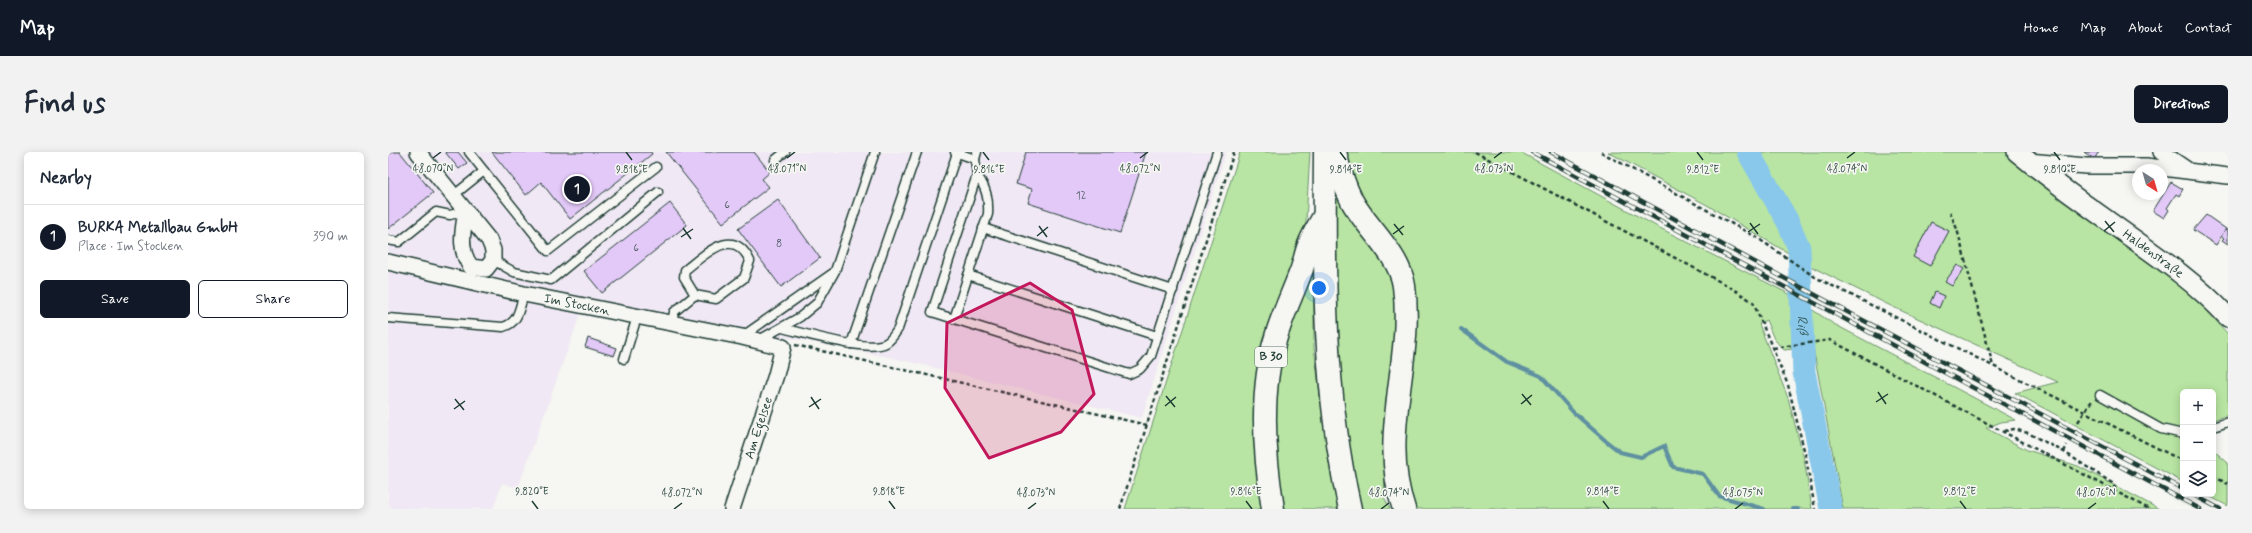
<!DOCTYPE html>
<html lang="en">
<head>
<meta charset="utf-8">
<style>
  body { margin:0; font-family:Mynerve,sans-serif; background:#f2f2f3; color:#1f2937 }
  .controls { position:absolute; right:12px; bottom:12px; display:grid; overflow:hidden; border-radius:6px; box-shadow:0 2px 10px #0003 }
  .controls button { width:36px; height:36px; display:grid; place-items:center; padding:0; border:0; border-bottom:1px solid #e0e1e3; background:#fff; color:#1f2937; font:20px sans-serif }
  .compass { position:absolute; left:1744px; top:12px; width:36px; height:36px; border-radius:50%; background:#fff; box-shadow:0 2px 10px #0003; rotate:143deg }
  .you { position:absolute; left:931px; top:136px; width:14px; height:14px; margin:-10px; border:3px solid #fff; border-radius:50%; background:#1a73e8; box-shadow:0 0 0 6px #1a73e833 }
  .badge { display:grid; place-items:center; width:26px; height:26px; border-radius:50%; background:#111827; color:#fff; font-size:13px; font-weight:700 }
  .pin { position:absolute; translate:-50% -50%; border:2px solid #fff; box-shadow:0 1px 4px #0006 }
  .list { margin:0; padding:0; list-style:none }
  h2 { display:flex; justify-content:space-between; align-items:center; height:52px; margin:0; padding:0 16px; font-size:17px }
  h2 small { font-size:13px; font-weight:400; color:#747a83 }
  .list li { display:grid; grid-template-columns:26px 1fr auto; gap:12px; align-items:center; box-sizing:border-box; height:64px; padding:0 16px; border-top:1px solid #e0e1e3 }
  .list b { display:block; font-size:15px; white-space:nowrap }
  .list p { margin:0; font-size:13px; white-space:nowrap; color:#747a83 }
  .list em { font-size:13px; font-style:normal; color:#747a83 }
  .actions { display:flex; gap:8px; padding:12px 16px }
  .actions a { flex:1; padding:9px 0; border:1px solid #111827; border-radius:6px; text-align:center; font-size:14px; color:#111827 }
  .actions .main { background:#111827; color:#fff }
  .icon { flex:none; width:22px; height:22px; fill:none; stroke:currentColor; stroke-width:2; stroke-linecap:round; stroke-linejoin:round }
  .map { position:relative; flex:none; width:1840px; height:357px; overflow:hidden; border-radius:6px }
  header { display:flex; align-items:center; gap:24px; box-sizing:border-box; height:56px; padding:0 20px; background:#111827; color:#fff }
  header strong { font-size:19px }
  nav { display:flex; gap:22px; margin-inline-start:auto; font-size:14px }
  .intro { display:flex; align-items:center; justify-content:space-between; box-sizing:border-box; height:96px; padding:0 24px }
  h1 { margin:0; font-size:28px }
  .button { padding:10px 18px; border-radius:6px; background:#111827; color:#fff; font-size:14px; font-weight:700 }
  main { display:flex; gap:24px; padding:0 24px }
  aside { flex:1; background:#fff; border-radius:6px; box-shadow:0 2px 10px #0003 }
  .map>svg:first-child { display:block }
  .built { fill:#f0e8f4 }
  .green { fill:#b8e5a3; stroke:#6c916c }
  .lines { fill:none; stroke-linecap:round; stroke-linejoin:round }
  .stream { stroke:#5f90a1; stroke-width:4 }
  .river { stroke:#89c8ea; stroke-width:23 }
  .building { fill:#e3c9f8; stroke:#1f3d34 }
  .service-casing { stroke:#1f3d34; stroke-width:11 }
  .minor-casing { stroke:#1f3d34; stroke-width:18 }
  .tertiary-casing { stroke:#1f3d34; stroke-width:22 }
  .trunk-casing { stroke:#1f3d34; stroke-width:25 }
  .path { stroke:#1f3d34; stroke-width:2.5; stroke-dasharray:4 3; stroke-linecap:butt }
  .service { stroke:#f6f6f2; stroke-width:8 }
  .minor { stroke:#f6f6f2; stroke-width:15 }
  .tertiary { stroke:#f6f6f2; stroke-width:19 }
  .trunk { stroke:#f6f6f2; stroke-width:22 }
  .rail-casing { stroke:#1f3d34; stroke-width:4.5 }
  .rail { stroke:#f6f6f2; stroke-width:3; stroke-dasharray:9; stroke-linecap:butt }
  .marked { fill:#c2185b; fill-opacity:0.2; stroke:#c2185b; stroke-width:3; stroke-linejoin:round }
  .ticks { fill:none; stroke:#1f3d34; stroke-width:1.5 }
  .labels { text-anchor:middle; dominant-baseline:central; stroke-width:3.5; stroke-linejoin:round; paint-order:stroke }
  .number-label { font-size:11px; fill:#506065 }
  .shield { fill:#f6f6f2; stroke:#60746d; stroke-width:1 }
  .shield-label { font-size:12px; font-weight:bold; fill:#1f3d34 }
  .street-label { font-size:13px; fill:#1f3d34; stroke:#f6f6f2 }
  .water-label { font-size:14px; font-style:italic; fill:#345958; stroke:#f6f6f2 }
  .ticks-label { font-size:10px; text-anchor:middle; fill:#1f3d34; stroke:#f6f6f2; stroke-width:3.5; stroke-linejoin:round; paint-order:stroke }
</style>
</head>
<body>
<header>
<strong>Map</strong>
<nav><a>Home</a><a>Map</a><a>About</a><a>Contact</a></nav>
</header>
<div class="intro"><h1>Find us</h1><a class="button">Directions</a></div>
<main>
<aside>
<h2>Nearby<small></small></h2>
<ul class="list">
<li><span class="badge">1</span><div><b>BURKA Metallbau GmbH</b><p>Place · Im Stocken</p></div><em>390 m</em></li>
</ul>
<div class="actions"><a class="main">Save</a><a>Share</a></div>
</aside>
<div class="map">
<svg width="1840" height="357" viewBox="0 0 1840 357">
  <rect width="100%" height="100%" fill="#f6f6f2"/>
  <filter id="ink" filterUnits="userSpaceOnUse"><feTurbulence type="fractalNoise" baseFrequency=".025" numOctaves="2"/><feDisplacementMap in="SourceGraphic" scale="8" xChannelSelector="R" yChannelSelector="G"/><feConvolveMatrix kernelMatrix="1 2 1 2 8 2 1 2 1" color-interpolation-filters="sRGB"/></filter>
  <g filter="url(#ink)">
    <polygon class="built" points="0,0 838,0 754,266 510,207 401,186 383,184 380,198 261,174 192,163 130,336 114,331 105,357 0,357"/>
    <g class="green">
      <polygon points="852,0 922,0 918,69 912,103 897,144 875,185 865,285 874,357 737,357"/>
      <polygon points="957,0 1132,0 1268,74 1401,142 1444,171 1628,268 1613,270 1598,276 1639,298 1690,314 1771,357 1455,357 1425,195 1396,198 1386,187 1378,168 1371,172 1400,246 1416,307 1424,357 1025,357 1013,323 1027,181 972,47"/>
      <polygon points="1220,0 1622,0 1694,63 1774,118 1819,159 1840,182 1840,263 1825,268 1825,240 1795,240 1795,330 1627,241 1670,230 1505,155 1424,115 1319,53"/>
      <polygon points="945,43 952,43 993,99 1010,141 1000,260 996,345 1002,357 972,357 965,326 947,192"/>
      <polygon points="926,114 926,196 941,310 950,357 895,357 883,265 887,213"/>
      <polygon points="1825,298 1840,311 1840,354 1817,342 1825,342"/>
    </g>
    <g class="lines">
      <g class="stream">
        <polyline points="1073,177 1119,210 1153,224 1185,260 1218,289 1232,300 1253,305 1276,294 1285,315 1315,322 1331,344 1376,357"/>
        <polyline points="1405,357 1410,357"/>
      </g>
      <path class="river" id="s1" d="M1360,0L1400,70L1411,96L1416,220L1443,357"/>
    </g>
    <g class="building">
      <polygon points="4,0 12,0 45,41 0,77 0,3"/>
      <polygon points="57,0 70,0 79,11 71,17"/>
      <polygon points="104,0 263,0 264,2 182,67 153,30 138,43"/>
      <polygon points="278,0 366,0 382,20 374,27 381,35 335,71"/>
      <polygon points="638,0 758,0 732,81 640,51 644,37 628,32"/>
      <polygon points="1696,0 1711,0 1706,7"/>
      <polygon points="1783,30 1795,37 1791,44 1788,42 1779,56 1781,58 1776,66 1765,59"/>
      <polygon points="390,48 432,106 393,135 350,77"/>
      <polygon points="282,51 299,73 214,141 196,119"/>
      <polygon points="1818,63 1838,77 1828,93 1805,78"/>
      <polygon points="1543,70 1561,79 1542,114 1525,105"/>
      <polygon points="1838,77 1840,78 1840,92 1834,88 1836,86 1833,84"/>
      <polygon points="1569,113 1576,117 1564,134 1557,130"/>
      <polygon points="1547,140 1556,144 1551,156 1542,151"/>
      <polygon points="200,186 229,196 226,204 197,195"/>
    </g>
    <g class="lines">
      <defs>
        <g id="service">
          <polyline points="81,0 96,19"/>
          <polyline points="567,0 587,7"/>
          <polyline points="589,0 587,7 589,23 544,160 741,222 752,217 763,204 829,0"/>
          <polyline points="387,8 397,0"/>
          <polyline points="66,43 96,19 160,99 268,15"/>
          <polyline points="595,76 785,138"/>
          <polyline points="0,88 11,90 48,60 62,63 78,59"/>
          <polyline points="105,108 126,120 163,128 270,40"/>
          <polyline points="580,123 769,184"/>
          <path d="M0,166L115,175C131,171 131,156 136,142"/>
          <path d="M566,167L600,62C601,46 598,36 589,23"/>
          <path d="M284,170L286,160L307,143L328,147L356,126L362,109C345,73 318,102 297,118L296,125L307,143"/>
          <path d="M394,176C416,181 480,201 498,191C503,188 507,182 510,177L569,1"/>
          <polyline points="355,184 445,121"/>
          <polyline points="371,188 412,165 429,151 447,119 487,0"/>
          <polyline points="463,192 529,0"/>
          <polyline points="236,207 249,165"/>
          <polyline points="1712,243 1773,277 1795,282"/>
          <polyline points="1825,275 1840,270"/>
        </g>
        <g id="minor">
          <path d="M30,0L101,88L105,98V108L98,117L83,115C70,97 75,79 78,59"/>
          <polyline points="1773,0 1798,17"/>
          <polyline points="1640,9 1698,14 1758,14 1840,24"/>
          <path id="s2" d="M0,110L136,142L354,185L395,195L388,223L344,357"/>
        </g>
        <g id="tertiary">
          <path id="s3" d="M1629,0C1657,23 1686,45 1716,66C1760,98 1804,126 1840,165"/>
        </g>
        <g id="trunk">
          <path d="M937,0C936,122 935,237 962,357"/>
          <path d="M947,0C951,17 956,33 964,49C978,75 1012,103 1016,134C1026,209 990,283 1016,357"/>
          <path d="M885,357C876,302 871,239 888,185C894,164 904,143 912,122C916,113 917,103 921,93C924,84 930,75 935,66"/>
        </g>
      </defs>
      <use href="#service" class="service-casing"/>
      <use href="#minor" class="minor-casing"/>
      <use href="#tertiary" class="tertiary-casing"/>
      <use href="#trunk" class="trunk-casing"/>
      <g class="path">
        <polyline points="1087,0 1342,135 1365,150 1400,233 1418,306 1427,357"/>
        <polyline points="1213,0 1368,85 1427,125 1795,309"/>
        <polyline points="1562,60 1569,77 1605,214"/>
        <polyline points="407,193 759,273"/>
        <polyline points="1385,196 1442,188 1761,357"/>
        <polyline points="1690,270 1705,247"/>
        <polyline points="1616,279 1626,277 1640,281 1676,300 1724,331 1729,340"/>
        <polyline points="1676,300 1679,293"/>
        <polyline points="1825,324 1840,332"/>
        <polyline points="732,357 846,0"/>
      </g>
      <use href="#service" class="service"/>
      <use href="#minor" class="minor"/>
      <use href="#tertiary" class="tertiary"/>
      <use href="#trunk" class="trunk"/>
      <defs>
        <g id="rail">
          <polyline points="1144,0 1812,357"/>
          <polyline points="1163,0 1433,146 1795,337"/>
          <polyline points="1804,342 1832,357"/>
        </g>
      </defs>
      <use href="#rail" class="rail-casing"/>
      <use href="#rail" class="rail"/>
    </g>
  </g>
  <path class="marked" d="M642,131L684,158L706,242L673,280L601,306L557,236L559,171Z"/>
  <path class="ticks" d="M238,0L244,8M595,0L601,8M952,0L958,8M1309,0L1315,8M1666,0L1672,8M45,6L53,0M399,6L407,0M752,6L760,0M1106,6L1114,0M1459,6L1467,0M1717,69L1726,80M1362,71L1370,82M1006,72L1015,83M651,74L659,85M295,76L303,87M1716,79L1727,70M1360,80L1372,72M1005,82L1016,74M649,84L660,75M293,85L305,77M1490,240L1498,252M1134,242L1143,253M778,244L787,255M423,245L431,257M67,247L76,258M1488,250L1500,242M1133,252L1144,243M777,254L788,245M421,255L433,247M66,257L77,249M144,349L150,357M501,349L507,357M858,349L864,357M1215,349L1221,357M1572,349L1578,357M286,357L294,351M640,357L648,351M993,357L1001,351M1347,357L1355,351M1700,357L1708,351"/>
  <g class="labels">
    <g class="number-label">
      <text x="693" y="44">12</text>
      <text x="339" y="53">6</text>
      <text x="391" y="92">8</text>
      <text x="248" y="96">6</text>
    </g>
    <rect class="shield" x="867" y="195" width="32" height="20" rx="3"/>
    <g class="shield-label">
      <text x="883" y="205">B 30</text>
    </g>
    <g class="street-label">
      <text stroke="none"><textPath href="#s3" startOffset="170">Haldenstraße</textPath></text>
      <text stroke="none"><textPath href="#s2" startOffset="194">Im Stocken</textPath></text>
      <text transform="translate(371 276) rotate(-72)">Am Egelsee</text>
    </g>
    <g class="water-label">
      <text stroke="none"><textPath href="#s1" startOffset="186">Riß</textPath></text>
    </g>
  </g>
  <g class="ticks-label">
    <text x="399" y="20">48.071°N</text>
    <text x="752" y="20">48.072°N</text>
    <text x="1106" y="20">48.073°N</text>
    <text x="1459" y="20">48.074°N</text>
    <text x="45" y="20">48.070°N</text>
    <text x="244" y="21">9.818°E</text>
    <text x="601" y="21">9.816°E</text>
    <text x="1315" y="21">9.812°E</text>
    <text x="1672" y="21">9.810°E</text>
    <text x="958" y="21">9.814°E</text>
    <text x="144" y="343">9.820°E</text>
    <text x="501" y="343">9.818°E</text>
    <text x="858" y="343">9.816°E</text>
    <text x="1215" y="343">9.814°E</text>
    <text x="1572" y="343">9.812°E</text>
    <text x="294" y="344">48.072°N</text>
    <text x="648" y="344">48.073°N</text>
    <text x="1001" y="344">48.074°N</text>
    <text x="1355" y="344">48.075°N</text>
    <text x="1708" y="344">48.076°N</text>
  </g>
</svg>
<div class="controls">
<button>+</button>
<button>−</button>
<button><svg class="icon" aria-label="layers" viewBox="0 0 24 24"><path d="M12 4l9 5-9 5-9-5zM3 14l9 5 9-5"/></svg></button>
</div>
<svg class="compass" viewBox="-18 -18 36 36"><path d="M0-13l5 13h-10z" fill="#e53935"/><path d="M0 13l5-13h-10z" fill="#747a83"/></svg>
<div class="you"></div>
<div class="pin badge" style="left:189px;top:37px">1</div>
</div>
</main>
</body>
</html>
